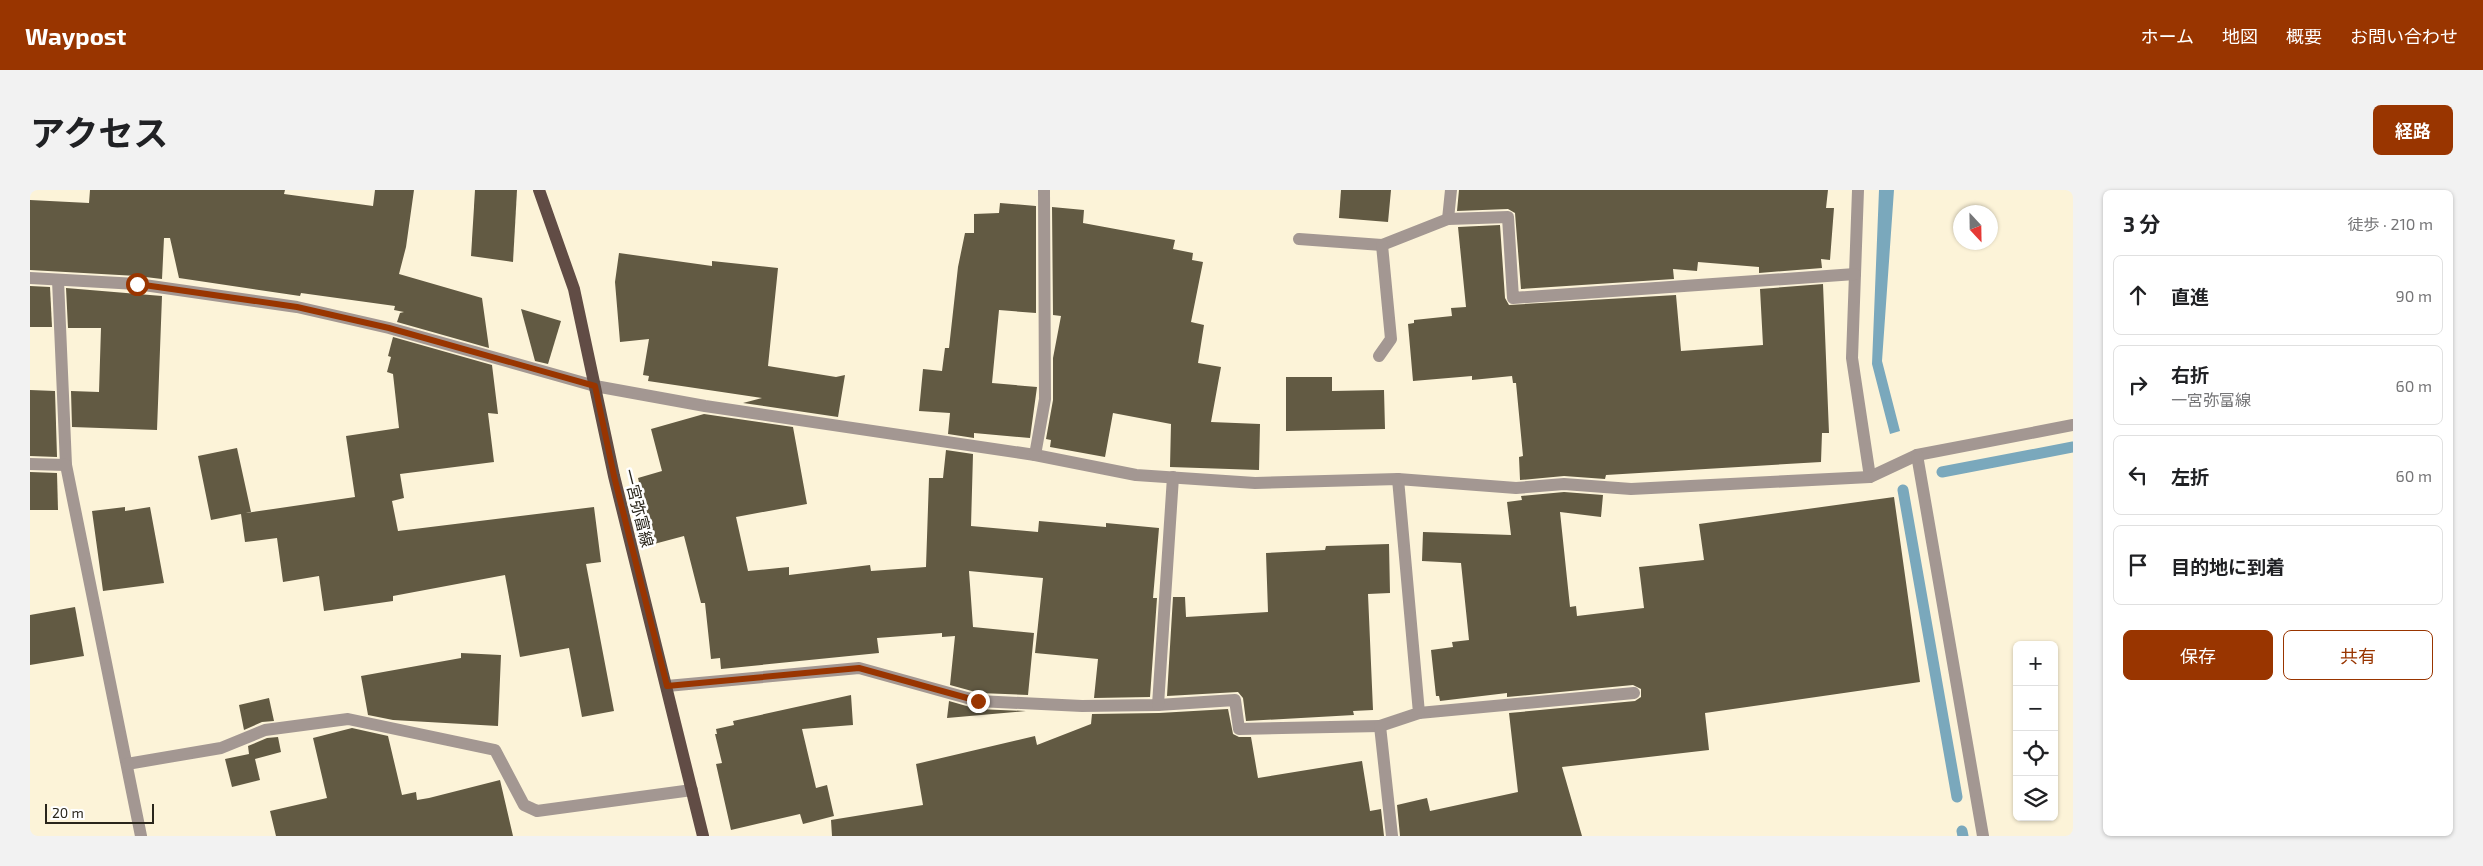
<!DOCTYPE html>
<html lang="ja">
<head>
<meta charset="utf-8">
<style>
  body { margin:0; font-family:"Exo 2","Noto Sans JP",sans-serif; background:#f2f2f2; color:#202124 }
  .controls { position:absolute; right:15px; bottom:15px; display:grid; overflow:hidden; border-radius:8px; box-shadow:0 1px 4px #0004 }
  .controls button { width:45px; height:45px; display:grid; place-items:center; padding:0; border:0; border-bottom:1px solid #e0e0e0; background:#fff; color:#202124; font:25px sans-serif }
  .compass { position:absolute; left:1923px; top:15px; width:45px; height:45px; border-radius:50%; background:#fff; box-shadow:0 1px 4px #0004; rotate:158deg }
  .scale { position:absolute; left:15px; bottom:12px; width:109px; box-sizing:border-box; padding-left:5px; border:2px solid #29251b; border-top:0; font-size:14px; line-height:18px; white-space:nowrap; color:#29251b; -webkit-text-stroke:4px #fff; paint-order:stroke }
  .stop { position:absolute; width:15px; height:15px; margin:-11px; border:4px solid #993500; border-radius:50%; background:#fff }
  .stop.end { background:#993500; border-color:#fff; box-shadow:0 1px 5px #0008 }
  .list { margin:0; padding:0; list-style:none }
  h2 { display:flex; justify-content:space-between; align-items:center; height:65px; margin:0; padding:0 20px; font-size:21px }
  h2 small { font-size:16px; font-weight:400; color:#757577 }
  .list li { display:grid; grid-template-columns:32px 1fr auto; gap:15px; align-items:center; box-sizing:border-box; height:80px; margin:0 10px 10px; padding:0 10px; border:1px solid #e0e0e0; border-radius:8px }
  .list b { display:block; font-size:19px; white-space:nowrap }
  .list p { margin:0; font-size:16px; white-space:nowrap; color:#757577 }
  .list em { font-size:16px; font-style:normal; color:#757577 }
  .actions { display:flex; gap:10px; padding:15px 20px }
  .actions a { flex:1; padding:11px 0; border:1px solid #993500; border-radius:8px; text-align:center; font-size:18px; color:#993500 }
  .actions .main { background:#993500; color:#fff }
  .icon { flex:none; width:28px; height:28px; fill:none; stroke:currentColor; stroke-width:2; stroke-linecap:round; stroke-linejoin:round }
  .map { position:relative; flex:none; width:2043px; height:646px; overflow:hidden; border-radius:8px }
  header { display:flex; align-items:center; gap:30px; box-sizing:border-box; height:70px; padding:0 25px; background:#993500; color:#fff }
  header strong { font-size:24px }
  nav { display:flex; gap:28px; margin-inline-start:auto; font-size:18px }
  .intro { display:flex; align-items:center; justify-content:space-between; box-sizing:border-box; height:120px; padding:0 30px }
  h1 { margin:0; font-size:35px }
  .button { padding:12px 22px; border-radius:8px; background:#993500; color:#fff; font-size:18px; font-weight:700 }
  main { display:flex; gap:30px; padding:0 30px }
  aside { flex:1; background:#fff; border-radius:8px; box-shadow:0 1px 4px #0004 }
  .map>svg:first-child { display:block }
  .water { fill:#7aa8bc }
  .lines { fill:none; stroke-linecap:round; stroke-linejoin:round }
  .stream { stroke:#7aa8bc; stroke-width:11 }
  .building { fill:#625a43 }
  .minor { stroke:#a39792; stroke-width:12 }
  .major { stroke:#614c45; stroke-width:12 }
  .route { stroke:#993500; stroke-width:6 }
  .labels { text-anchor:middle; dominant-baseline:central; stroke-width:5; stroke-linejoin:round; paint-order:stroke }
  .street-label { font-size:16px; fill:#29251b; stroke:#fff }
</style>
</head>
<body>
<header>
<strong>Waypost</strong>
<nav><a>ホーム</a><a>地図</a><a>概要</a><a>お問い合わせ</a></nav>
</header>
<div class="intro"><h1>アクセス</h1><a class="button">経路</a></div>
<main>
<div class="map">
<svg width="2043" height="646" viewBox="0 0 2043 646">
  <rect width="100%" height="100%" fill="#fcf3d8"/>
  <polygon class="water" points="1849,0 1864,0 1852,171 1870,241 1860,244 1842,174"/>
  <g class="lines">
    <g class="stream">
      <polyline points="1912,282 2043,257"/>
      <polyline points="1873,300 1927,607"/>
      <polyline points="1932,641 1933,646"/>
    </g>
  </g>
  <g class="building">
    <polygon points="60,0 255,0 254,4 343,16 345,0 384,0 376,57 369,84 452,108 459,158 367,132 370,123 374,122 364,120 365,116 271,103 270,106 149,88 140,48 134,48 132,89 107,86 0,80 0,10 59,13"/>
    <polygon points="445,0 487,0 483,72 441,66"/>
    <polygon points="1311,0 1361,0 1358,32 1309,28"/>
    <polygon points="1429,0 1798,0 1796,18 1804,18 1800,70 1791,69 1792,78 1729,83 1729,77 1668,72 1667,81 1643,79 1644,89 1491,99 1485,23 1478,19 1427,21"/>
    <polygon points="970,13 1006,16 1006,123 969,120 962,193 1007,197 1000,248 944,243 944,248 918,244 920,223 889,221 893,179 912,181 915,158 919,158 928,77 935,43 944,43 944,24 969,23"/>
    <polygon points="1022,17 1054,20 1053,33 1145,50 1143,59 1163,63 1162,70 1173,72 1161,132 1174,135 1168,173 1191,177 1181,232 1230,234 1229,280 1140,277 1141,234 1083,223 1075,267 1020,257 1021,250 1016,249 1023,210 1023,168 1031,126 1023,125"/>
    <polygon points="1470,35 1475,108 1479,115 1646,105 1651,161 1733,155 1730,99 1793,94 1799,243 1792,243 1791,272 1576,285 1575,289 1534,286 1490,290 1489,267 1493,266 1486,193 1483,193 1482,186 1442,190 1442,186 1383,191 1378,134 1384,133 1384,130 1422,126 1421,118 1436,117 1428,37"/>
    <polygon points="589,63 682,76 682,71 748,78 738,176 806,187 815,185 808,227 713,213 732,208 618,191 619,186 613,185 619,149 590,152 585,92"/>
    <polygon points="0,96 20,97 22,137 0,137"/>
    <polygon points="36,98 132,106 127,240 42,237 41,201 69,202 71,138 38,138"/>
    <polygon points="491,119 531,131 518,174 505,171"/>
    <polygon points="363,147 462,175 468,224 458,223 464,272 370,284 374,308 362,311 368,341 564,317 571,372 556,374 584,521 552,527 539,458 490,467 475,385 363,406 363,411 294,421 289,386 253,392 247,348 215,352 211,324 181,330 168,266 207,258 221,322 216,323 325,307 316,246 369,238 363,184 357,182 361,167 358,166"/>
    <polygon points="1256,187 1302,187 1302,201 1354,200 1355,239 1256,241"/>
    <polygon points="0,200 25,201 27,267 0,266"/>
    <polygon points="674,224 763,237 777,314 706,327 718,381 759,377 759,385 840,375 841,381 896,377 899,288 913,288 916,260 943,264 941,336 1008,342 1009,331 1076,337 1076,333 1129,338 1123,408 1127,408 1120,507 1064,508 1068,469 1005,463 1013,388 939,381 943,437 1004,443 998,505 949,503 920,495 925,446 912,447 912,443 847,448 849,463 691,479 690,468 681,469 675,413 671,413 654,346 624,354 608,288 632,281 621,239"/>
    <polygon points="0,282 27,283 28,320 0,320"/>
    <polygon points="1534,302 1573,305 1571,327 1530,322 1540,417 1546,416 1547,426 1614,418 1609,377 1674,370 1669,334 1864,307 1890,492 1675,523 1679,560 1532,577 1552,646 1370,646 1367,615 1397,608 1400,621 1488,602 1479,523 1605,511 1611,507 1611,499 1603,495 1477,507 1477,503 1410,511 1409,506 1406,506 1401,460 1423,457 1422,452 1439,450 1431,373 1392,371 1393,342 1481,345 1477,312 1492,310 1491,306"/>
    <polygon points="95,317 95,321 120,317 134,393 73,401 62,321"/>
    <polygon points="1359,354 1360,403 1338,404 1343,520 1323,521 1324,525 1216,531 1213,508 1208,502 1137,506 1143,407 1155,407 1156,427 1238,422 1236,363 1295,360 1296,356"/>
    <polygon points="45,417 54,466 0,475 0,425"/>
    <polygon points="431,463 471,465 468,536 363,530 338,525 331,486 431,468"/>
    <polygon points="821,505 823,535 772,539 786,598 797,595 804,626 773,634 770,624 701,640 686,574 692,573 685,544 687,544 686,539 704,535 703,531"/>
    <polygon points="239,508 244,531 232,532 214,540 209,515"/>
    <polygon points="919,511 947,519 996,521 917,528"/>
    <polygon points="1198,519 1203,544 1209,547 1221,547 1228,588 1332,571 1340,621 1351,619 1354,646 802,646 801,630 893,615 886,574 1005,546 1007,555 1061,534 1062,524 1129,523"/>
    <polygon points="322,538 358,546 372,605 386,602 387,610 399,608 470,590 483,646 246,646 240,621 297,608 283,548"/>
    <polygon points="248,547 251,562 225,569 230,590 202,597 195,569 219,564 218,556 237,548"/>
  </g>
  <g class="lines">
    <g class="minor">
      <polyline points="1828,0 1822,168 1840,287"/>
      <polyline points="1418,29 1421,0"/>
      <polyline points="1269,49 1352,55 1418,29 1478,27 1483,108 1825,84"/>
      <polyline points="0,88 107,94 267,117 359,138 565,196 675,216 1005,265 1106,285 1225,293 1368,289 1486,298 1534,294 1601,299 1840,287 1887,265 2043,235"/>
      <polyline points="28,90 36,275 111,646"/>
      <polyline points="1349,166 1361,149 1352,55"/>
      <polyline points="1005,265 1015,209 1014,0"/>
      <polyline points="1887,265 1953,646"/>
      <polyline points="0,274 36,275"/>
      <polyline points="637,496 829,478 948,511 1052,516 1128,515 1205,510 1209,539 1350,536"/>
      <polyline points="1128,515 1143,287"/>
      <polyline points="1389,523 1604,503"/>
      <polyline points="97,574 191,558 235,540 318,529 465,560 494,615 507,621 662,600"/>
      <polyline points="1362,646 1350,536 1389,523 1368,289"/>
    </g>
    <polyline class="major" points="509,0 544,99 584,286 673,646"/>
  </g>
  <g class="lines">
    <polyline class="route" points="107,94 267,117 359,138 565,196 584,286 637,496 829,478 948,511"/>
  </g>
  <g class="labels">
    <g class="street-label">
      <text transform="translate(609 318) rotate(76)">一宮弥富線</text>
    </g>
  </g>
</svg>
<div class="controls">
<button>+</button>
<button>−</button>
<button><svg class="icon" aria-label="locate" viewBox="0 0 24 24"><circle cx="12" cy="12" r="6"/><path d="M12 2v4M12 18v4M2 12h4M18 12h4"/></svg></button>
<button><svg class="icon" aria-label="layers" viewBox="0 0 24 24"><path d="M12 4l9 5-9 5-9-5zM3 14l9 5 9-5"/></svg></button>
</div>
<svg class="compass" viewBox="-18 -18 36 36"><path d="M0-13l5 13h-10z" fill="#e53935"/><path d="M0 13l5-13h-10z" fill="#757577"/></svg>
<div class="scale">20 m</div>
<div class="stop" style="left:107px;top:94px"></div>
<div class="stop end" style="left:948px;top:511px"></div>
</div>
<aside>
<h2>3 分<small>徒歩 · 210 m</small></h2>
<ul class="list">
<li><svg class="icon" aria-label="ahead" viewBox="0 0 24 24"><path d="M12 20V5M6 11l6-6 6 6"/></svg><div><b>直進</b></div><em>90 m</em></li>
<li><svg class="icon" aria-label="right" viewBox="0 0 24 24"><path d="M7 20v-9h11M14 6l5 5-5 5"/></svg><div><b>右折</b><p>一宮弥富線</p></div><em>60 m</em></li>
<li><svg class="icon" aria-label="left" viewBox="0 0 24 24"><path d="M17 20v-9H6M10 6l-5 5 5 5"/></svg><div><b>左折</b></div><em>60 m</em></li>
<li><svg class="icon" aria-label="arrive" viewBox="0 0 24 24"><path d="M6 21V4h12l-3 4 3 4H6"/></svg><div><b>目的地に到着</b></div></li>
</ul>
<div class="actions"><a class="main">保存</a><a>共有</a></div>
</aside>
</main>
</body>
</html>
